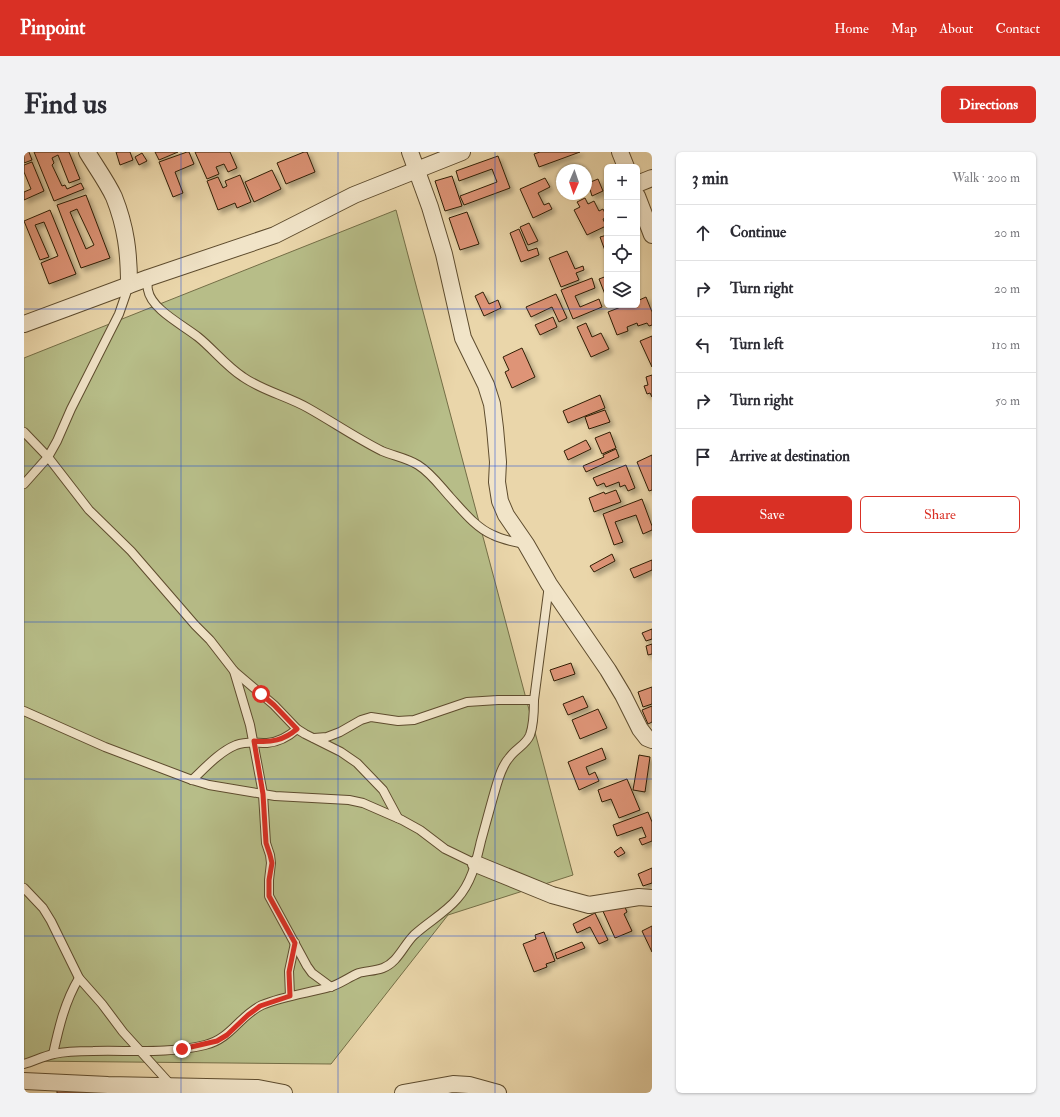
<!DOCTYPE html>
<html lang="en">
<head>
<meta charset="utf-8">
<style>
  body { margin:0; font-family:"IM FELL Double Pica",serif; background:#f2f2f3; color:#2b2b33 }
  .controls { position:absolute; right:12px; top:12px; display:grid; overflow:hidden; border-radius:6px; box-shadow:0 1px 3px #0004 }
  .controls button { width:36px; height:36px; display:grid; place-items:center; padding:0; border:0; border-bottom:1px solid #e1e1e2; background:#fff; color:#2b2b33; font:20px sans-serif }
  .compass { position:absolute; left:532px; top:12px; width:36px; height:36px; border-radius:50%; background:#fff; box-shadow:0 1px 3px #0004; rotate:182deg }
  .stop { position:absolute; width:12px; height:12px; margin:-9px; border:3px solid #d93025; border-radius:50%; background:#fff }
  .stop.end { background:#d93025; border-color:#fff; box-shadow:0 1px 4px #0008 }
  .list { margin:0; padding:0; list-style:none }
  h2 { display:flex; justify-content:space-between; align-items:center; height:52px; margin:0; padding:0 16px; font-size:17px }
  h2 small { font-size:13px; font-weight:400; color:#7c7c81 }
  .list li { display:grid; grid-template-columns:26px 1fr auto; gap:12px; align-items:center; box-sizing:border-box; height:56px; padding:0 16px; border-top:1px solid #e1e1e2 }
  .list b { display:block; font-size:15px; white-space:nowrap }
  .list em { font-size:13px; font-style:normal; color:#7c7c81 }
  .actions { display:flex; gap:8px; padding:12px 16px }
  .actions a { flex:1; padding:9px 0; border:1px solid #d93025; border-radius:6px; text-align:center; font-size:14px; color:#d93025 }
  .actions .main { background:#d93025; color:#fff }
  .icon { flex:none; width:22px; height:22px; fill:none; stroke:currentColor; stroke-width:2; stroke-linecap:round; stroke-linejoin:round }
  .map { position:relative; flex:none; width:628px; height:941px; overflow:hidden; border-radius:6px }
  header { display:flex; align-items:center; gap:24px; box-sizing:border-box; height:56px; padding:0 20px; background:#d93025; color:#fff }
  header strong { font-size:19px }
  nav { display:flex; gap:22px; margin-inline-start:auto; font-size:14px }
  .intro { display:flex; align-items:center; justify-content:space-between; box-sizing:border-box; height:96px; padding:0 24px }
  h1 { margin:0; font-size:28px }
  .button { padding:10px 18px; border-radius:6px; background:#d93025; color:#fff; font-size:14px; font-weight:700 }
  main { display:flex; gap:24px; padding:0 24px }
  aside { flex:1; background:#fff; border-radius:6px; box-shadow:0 1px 3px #0004 }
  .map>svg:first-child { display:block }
  .green { fill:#b7bd88; stroke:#746e46 }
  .building { fill:#de9477; stroke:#301e04; fill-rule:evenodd; filter:url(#shadow) }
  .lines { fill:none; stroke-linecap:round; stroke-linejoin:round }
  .service-casing { stroke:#5e4c2e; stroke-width:10 }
  .minor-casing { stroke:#5e4c2e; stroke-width:18 }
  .service { stroke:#f1e4c8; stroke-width:8 }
  .minor { stroke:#f1e4c8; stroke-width:16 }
  .route { stroke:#d93025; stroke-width:5 }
  .grid { fill:none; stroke:#1d4ed8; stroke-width:1; stroke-opacity:0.55 }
</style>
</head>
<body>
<header>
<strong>Pinpoint</strong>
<nav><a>Home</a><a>Map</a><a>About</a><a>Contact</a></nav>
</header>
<div class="intro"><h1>Find us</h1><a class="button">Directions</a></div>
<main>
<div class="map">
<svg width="628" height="941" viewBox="0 0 628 941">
  <defs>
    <filter id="shadow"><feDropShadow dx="3.5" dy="3.5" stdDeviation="2" flood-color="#0004"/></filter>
  </defs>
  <rect width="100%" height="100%" fill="#ead6aa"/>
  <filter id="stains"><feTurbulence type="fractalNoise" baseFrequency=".005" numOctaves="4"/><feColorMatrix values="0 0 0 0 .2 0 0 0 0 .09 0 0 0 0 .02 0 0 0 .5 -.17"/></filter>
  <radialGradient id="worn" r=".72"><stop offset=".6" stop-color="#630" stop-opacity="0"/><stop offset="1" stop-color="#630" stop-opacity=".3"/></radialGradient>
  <polygon class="green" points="372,58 549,723 424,763 307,912 0,909 0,206"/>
  <g class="building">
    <polygon points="0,0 5,0 8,8 0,11"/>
    <polygon points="10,0 45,0 56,27 45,31 34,3 28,6 30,11 28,13 38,34 41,33 43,37 57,31 60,37 30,49"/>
    <polygon points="92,0 106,0 109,8 96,13"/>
    <polygon points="131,0 154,0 135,8"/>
    <polygon points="163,0 165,0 170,12 151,20 159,41 149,45 135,10"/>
    <polygon points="171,0 206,0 213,16 204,20 200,12 192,15 195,22 183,27"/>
    <polygon points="280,0 283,0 291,20 262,32 253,11"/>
    <polygon points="516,0 556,0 515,15 510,2"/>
    <polygon points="118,1 123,9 115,13 111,5"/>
    <polygon points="474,4 486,36 440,53 436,44 473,30 468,17 435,29 432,19"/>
    <polygon points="8,10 20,39 0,48 0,40 7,37 0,20 0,13"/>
    <polygon points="248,18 257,37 230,50 221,30"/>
    <polygon points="216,23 227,50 213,56 211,51 194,58 183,29 194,25 199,36 203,34 201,29"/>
    <polygon points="428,24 438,54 421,59 411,29"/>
    <polygon points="521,26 526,35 514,41 520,53 525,51 528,57 509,66 496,37"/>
    <polygon points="574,27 579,39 568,44 564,31"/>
    <path d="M62,43L86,106L57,116L33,53ZM53,57L70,93L62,97L46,60Z"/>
    <polygon points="561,46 564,52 570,49 575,59 579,57 583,65 579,67 582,74 563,83 550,58 556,55 553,50"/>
    <polygon points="26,58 52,122 25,132 17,111 34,104 20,70 11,73 25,105 16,108 0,69"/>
    <polygon points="443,60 455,92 436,98 425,66"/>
    <polygon points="505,71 514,89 504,93 496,75"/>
    <polygon points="495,77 504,99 513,96 515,103 497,110 486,81"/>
    <polygon points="583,83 583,104 576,85"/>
    <polygon points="543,99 551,117 559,114 560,118 552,121 555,128 537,135 525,106"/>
    <polygon points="583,124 583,145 582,145 575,127"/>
    <polygon points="568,126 571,136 551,144 556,155 575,147 578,155 549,167 537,138"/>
    <polygon points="459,140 465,152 474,148 477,156 460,164 451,144"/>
    <polygon points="532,142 543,166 535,170 528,155 507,165 502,155"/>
    <polygon points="622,145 628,160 628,173 625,174 623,171 614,174 613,171 603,175 604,179 593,183 584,160 602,153 613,153 613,149"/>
    <polygon points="529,165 533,175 516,183 511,173"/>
    <polygon points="562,171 568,185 577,181 585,197 567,205 553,175"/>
    <polygon points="628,184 628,215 616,189"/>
    <polygon points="498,196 511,225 488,236 481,220 485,218 479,205"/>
    <polygon points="628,223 628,245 626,241 623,242 620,234 624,233 622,225"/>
    <polygon points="576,243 581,256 544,271 539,259"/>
    <polygon points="581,258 586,270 565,277 561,265"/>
    <polygon points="586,280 592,296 578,302 571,286"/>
    <polygon points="562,288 567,297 544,308 540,299"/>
    <polygon points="592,297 595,305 562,320 559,314 580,305 579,303"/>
    <polygon points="628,303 628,338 625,339 613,310"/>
    <polygon points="602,313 611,336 604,339 601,333 596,335 595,330 582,335 580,331 573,334 569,326"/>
    <polygon points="592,338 597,350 570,360 565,346 580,340 581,342"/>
    <polygon points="618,347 628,374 628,378 619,382 612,363 591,370 599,390 590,393 579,362"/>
    <polygon points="588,402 591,409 570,420 566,414"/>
    <polygon points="628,408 628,418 610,426 606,417"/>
    <polygon points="628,477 628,487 622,489 618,481"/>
    <polygon points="628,492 628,502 624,503 622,494"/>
    <polygon points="547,511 551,522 530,529 526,518"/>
    <polygon points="628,535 628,552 619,555 614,540"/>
    <polygon points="559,544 564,555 544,563 539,552"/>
    <polygon points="628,554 628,570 624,572 618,558"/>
    <polygon points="574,557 583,576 556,587 548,568"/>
    <polygon points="578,596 582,607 562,615 565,623 571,620 575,629 555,638 544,610"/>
    <polygon points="615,603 626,605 621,640 609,638"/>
    <polygon points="603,627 616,658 595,666 587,647 578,650 574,638"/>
    <polygon points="624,660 628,670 628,689 618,693 615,687 622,685 618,675 593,684 589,673"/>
    <polygon points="597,695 601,701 594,705 590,700"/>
    <polygon points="628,716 628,731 619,734 614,722"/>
    <polygon points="598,748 603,760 600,762 608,779 591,786 578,757"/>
    <polygon points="571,761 584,788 575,792 566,775 553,781 549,772"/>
    <polygon points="628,774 628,800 618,779"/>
    <polygon points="520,780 531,809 522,812 523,815 510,820 499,792 512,787 511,783"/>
    <polygon points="558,790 561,796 533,807 531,801"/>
    <rect x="33" y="937" width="29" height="4"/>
  </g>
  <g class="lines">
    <defs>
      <g id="service">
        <path d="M124,126C124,129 123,134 124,138C127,157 159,173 174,185C189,197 202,214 219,225C239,239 263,244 284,256C309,270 332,286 358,299C370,304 383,306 394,313C407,321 416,334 426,345C438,358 452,376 469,383C479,388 490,390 501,392"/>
        <polyline points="0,280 24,305 65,358 107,399 171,473 186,488 210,519 250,553 273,577 281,582 317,600 333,611 359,638 374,666"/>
        <polyline points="0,332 24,305 33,289 47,257 95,162 105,133"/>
        <polyline points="210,519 226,573 239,642 242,691 246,703 247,711 245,728 245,744 283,814 288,821 307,835"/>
        <polyline points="0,559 81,595 168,628 185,633 251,644 325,648 339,651 378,668 396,678 421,697 452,712"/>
        <polyline points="290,586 303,585 316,580 337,568 347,565 374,569 390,568 443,550 474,548 510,548"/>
        <path d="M168,628C181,616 195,600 212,593C224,589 231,591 243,591C255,590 264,585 273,577"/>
        <polyline points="0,736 19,756 27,769 55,826 78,852 99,880 148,934"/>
        <polyline points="266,844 265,819 271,791"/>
        <path d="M29,902C35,875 41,849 55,826"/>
        <path d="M0,912C10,909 20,904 30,902C43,899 56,899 69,899C106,898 144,902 181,893C207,887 216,863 238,853C259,844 284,841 306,835C316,832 325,825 335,821C342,819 351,819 359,816C374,810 379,794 390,783C404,770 421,761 433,747C448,730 452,710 457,689C462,671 467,652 472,635C475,625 478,614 485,606C491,597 502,593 506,583C510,572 510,559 510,548L525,433"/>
      </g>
      <g id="minor">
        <path d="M63,0C72,15 83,30 90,45C102,75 105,101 105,133"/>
        <polyline points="386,0 406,55 420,102 439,186 462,233 468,252 471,276 474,310 473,330 476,349 482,363 502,392 525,432 584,518 599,543 616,577 623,586 628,588"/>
        <polyline points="596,0 602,15"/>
        <polyline points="613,32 628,26"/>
        <polyline points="613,44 628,83"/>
        <polyline points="0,172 124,126 251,83 330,43 438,0"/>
        <polyline points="452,712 528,743 565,753 615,745 628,746"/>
        <polyline points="0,929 84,933 234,936 260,941"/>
        <polyline points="379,941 429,932 445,933 474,941"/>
      </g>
    </defs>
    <use href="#service" class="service-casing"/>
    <use href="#minor" class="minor-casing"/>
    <use href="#service" class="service"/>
    <use href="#minor" class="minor"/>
  </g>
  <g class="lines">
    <path class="route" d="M158,897L193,889L203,883L224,863L236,854L266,844L265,820L271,791L245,744V728L248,711L246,703L242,691L239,642L230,589C247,591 260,588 273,577L250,553L237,542"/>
  </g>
  <path class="grid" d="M157,0V941M314,0V941M471,0V941M0,157H628M0,314H628M0,470H628M0,627H628M0,784H628"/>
  <rect width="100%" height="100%" filter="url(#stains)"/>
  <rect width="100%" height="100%" fill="url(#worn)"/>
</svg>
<div class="controls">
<button>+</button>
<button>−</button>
<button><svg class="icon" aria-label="locate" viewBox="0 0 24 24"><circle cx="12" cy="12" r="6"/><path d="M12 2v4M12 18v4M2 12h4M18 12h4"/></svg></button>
<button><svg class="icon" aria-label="layers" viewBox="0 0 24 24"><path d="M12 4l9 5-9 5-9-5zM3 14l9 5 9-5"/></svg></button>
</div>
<svg class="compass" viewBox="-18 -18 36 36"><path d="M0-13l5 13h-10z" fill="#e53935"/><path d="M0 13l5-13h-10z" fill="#7c7c81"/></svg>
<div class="stop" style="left:237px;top:542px"></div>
<div class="stop end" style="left:158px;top:897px"></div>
</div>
<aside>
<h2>3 min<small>Walk · 200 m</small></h2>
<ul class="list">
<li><svg class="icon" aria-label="ahead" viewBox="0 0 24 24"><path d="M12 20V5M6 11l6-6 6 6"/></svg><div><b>Continue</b></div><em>20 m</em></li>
<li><svg class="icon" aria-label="right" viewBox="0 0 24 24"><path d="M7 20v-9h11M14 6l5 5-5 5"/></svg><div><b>Turn right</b></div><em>20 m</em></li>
<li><svg class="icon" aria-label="left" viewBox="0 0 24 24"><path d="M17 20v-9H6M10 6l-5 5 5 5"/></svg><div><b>Turn left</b></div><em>110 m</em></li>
<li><svg class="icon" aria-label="right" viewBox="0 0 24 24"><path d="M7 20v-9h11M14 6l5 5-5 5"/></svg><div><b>Turn right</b></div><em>50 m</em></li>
<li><svg class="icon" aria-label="arrive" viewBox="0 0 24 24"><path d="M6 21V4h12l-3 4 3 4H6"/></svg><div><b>Arrive at destination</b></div></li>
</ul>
<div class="actions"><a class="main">Save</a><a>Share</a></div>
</aside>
</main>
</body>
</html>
